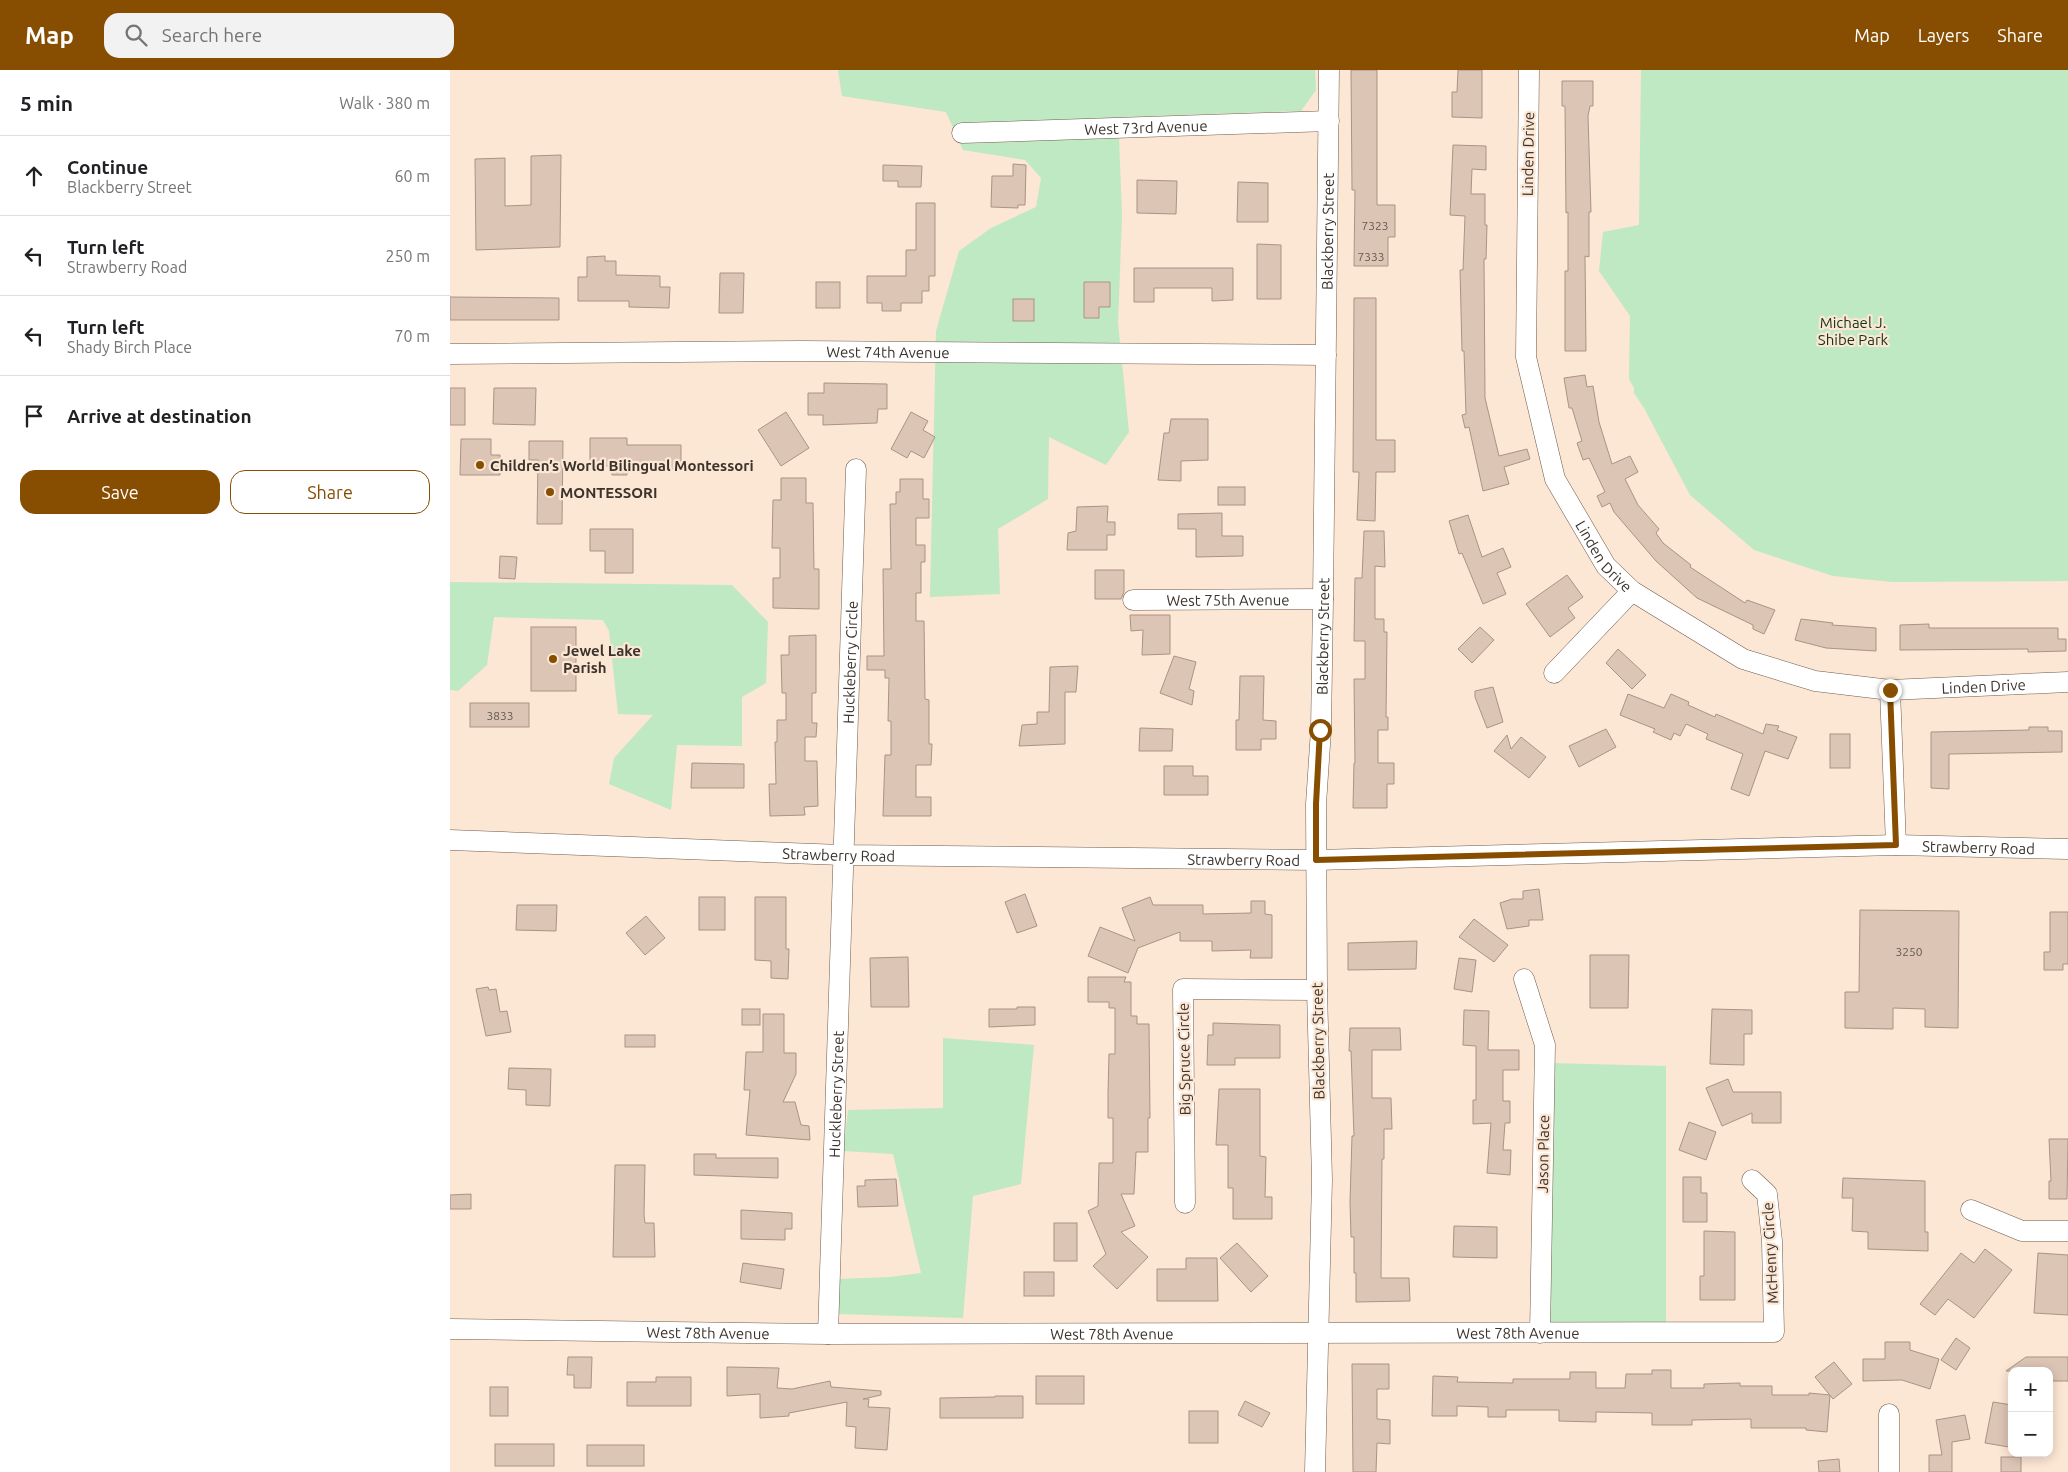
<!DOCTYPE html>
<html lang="en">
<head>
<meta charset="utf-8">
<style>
  body { margin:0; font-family:Ubuntu,sans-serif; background:#f2f2f2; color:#202124 }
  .controls { position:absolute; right:15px; bottom:15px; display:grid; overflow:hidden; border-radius:10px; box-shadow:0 2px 12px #0003 }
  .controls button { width:45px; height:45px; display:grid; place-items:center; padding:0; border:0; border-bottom:1px solid #e0e0e0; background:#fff; color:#202124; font:25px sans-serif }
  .stop { position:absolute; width:15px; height:15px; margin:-11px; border:4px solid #874e02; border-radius:50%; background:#fff }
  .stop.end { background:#874e02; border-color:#fff; box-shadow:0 1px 5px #0008 }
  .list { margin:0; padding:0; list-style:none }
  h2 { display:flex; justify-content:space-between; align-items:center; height:65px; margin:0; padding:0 20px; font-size:21px }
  h2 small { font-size:16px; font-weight:400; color:#757577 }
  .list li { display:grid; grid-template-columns:32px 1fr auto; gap:15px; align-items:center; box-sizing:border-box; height:80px; padding:0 20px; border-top:1px solid #e0e0e0 }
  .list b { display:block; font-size:19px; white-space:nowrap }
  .list p { margin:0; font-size:16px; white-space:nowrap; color:#757577 }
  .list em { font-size:16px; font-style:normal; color:#757577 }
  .actions { display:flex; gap:10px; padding:15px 20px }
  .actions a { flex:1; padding:11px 0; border:1px solid #874e02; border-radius:15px; text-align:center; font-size:18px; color:#874e02 }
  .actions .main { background:#874e02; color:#fff }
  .icon { flex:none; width:28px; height:28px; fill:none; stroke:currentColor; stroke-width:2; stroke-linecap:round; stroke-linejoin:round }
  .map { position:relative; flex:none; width:1618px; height:1402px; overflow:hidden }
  header { display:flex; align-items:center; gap:30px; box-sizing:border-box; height:70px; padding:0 25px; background:#874e02; color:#fff }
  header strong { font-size:24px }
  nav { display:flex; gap:28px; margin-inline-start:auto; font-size:18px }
  .search { width:350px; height:45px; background:#f2f2f2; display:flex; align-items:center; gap:12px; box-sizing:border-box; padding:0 18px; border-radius:15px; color:#757577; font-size:19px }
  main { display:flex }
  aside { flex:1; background:#fff }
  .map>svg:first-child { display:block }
  .green { fill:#bee9c2 }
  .building { fill:#ddc5b6; stroke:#aa9385 }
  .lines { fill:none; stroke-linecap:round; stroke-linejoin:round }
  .minor-casing { stroke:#6f5c4d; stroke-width:21 }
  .minor { stroke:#fff; stroke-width:20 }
  .route { stroke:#874e02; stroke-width:6 }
  .poi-dot { fill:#874e02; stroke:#fce6d4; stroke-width:2 }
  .labels { text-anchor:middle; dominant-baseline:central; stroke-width:4.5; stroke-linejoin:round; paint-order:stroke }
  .number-label { font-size:12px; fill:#64584e }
  .street-label { font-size:15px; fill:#3b332c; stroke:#fce6d4 }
  .park-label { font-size:15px; fill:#103617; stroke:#fce6d4 }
  .poi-label { font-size:15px; font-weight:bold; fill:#3b332c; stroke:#fce6d4; text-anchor:start }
</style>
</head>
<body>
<header>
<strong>Map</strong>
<div class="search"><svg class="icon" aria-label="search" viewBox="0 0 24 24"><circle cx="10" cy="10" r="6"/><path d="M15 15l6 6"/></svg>Search here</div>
<nav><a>Map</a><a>Layers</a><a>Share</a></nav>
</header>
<main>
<aside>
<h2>5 min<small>Walk · 380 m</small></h2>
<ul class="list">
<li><svg class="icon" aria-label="ahead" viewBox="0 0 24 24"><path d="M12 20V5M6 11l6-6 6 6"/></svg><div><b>Continue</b><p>Blackberry Street</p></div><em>60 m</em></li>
<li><svg class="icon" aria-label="left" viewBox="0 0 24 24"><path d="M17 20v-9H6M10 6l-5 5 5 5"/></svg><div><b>Turn left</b><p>Strawberry Road</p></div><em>250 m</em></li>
<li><svg class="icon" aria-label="left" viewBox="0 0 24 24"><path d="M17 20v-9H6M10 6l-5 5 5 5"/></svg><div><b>Turn left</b><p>Shady Birch Place</p></div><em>70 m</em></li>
<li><svg class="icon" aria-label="arrive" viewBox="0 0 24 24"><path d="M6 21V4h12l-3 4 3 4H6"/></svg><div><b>Arrive at destination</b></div></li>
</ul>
<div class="actions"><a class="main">Save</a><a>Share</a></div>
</aside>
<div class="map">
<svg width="1618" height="1402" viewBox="0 0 1618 1402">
  <rect width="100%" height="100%" fill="#fce6d4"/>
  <g class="green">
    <polygon points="388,0 865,0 866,20 851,41 676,47 669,67 672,146 668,253 679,362 656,395 599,367 598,429 548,459 550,524 480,527 486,261 509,181 541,158 586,137 591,108 575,90 513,80 496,42 392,26"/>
    <polygon points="1191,0 1618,0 1618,511 1442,512 1383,506 1304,480 1240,425 1194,338 1184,323 1184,318 1179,309 1180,246 1149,201 1153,162 1189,155"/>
    <polygon points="0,512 282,515 318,552 316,613 292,627 292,676 227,675 221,740 159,714 164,688 203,645 168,644 159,561 153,550 44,547 37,595 8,621 0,620"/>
    <polygon points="493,968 584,975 571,1114 523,1126 513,1248 388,1244 389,1209 440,1207 471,1203 443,1084 393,1081 398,1040 493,1038"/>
    <polygon points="1099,993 1216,996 1216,1252 1096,1253"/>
  </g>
  <g class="building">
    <polygon points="901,0 927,0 927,135 945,135 945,167 938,167 938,196 904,196 905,120 902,120"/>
    <polygon points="1008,0 1032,0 1032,48 1002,47 1002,22 1007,22"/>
    <polygon points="1112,11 1143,11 1143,36 1140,36 1138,46 1141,142 1139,142 1139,187 1135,186 1136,281 1115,281 1115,201 1118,201 1118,142 1116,143 1115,36 1112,36"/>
    <polygon points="1003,75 1036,76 1036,100 1022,99 1021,124 1035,124 1035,155 1037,155 1036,189 1034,189 1035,328 1049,386 1077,379 1080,389 1054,397 1059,414 1033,421 1019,357 1015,358 1012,345 1016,344 1014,281 1012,281 1010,200 1013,200 1015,146 1000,145"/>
    <polygon points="111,85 110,177 26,180 25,89 55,88 55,136 81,135 81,86"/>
    <polygon points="563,94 576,95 575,135 568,135 568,138 541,137 542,106 563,106"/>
    <polygon points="433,95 472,96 471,117 448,117 448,111 433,111"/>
    <polygon points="687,110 727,111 726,144 687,143"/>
    <polygon points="788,112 818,113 818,152 787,152"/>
    <polygon points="466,133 485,133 485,206 479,206 479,221 472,221 472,233 451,233 451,241 432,241 432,233 417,233 417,206 456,206 456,180 466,180"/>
    <polygon points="807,174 831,175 831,229 807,229"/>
    <polygon points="155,186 155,191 166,191 166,205 210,206 210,217 220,217 219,238 179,237 179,231 128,231 128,207 137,207 137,187"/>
    <polygon points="684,198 783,198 783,230 762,231 762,218 704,218 704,232 684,232"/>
    <polygon points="270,203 294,203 293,243 269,243"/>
    <rect x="366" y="212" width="24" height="26"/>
    <polygon points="634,212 660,212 660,237 649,237 649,248 634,248"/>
    <polygon points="0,227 109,228 109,250 0,250"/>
    <polygon points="904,228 926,228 926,370 945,370 945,402 926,402 925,451 907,450 909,402 903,402"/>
    <rect x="563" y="229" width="21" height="22"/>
    <polygon points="1135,305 1137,317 1143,316 1149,352 1162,394 1180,386 1188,402 1175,409 1188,435 1209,459 1206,463 1213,473 1241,495 1240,497 1295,533 1297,530 1325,540 1314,564 1303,559 1303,555 1247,528 1206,491 1164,442 1160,433 1152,437 1147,426 1155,422 1139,388 1133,390 1127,373 1132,371 1122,338 1119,338 1114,308"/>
    <polygon points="374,313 437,314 437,339 428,339 427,353 373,355 373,345 358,345 358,323 374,323"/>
    <rect x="0" y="318" width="15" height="37"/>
    <polygon points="44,318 86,318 85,355 43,354"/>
    <polygon points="336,342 359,378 331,396 308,360"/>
    <polygon points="461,342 478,351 473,360 485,367 474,388 461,381 457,388 441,379"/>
    <polygon points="721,349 758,349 758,390 731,391 731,411 708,410 714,363 719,363"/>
    <polygon points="140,368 177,368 177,375 231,375 231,399 177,399 177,405 162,405 162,396 146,396 146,390 140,390"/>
    <polygon points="11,369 41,369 41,385 50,385 50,405 10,405"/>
    <polygon points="79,371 113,371 112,454 87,454 88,390 79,390"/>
    <polygon points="331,408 356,408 356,433 363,433 364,499 369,499 369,539 323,538 323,508 330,508 330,478 322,478 323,430 331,430"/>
    <polygon points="450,409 473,409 473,429 479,429 479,448 466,448 466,475 475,475 475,492 471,492 471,523 466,523 466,551 474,551 475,629 479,630 479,674 482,674 481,695 466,695 466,727 481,727 481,746 433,746 435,685 441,685 441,651 438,651 439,608 435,608 435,600 417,600 417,586 434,586 433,499 441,499 440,434 446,434 446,422 450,422"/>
    <rect x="768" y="417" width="27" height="18"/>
    <polygon points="658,436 657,452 665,452 665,465 657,465 657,480 617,480 618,463 626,461 627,437"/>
    <polygon points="772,443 772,466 793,466 793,486 746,487 746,459 728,459 728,444"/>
    <polygon points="1018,445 1032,487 1053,478 1061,497 1047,503 1056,524 1033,534 1012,483 1009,484 999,451"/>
    <polygon points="140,459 183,459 183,503 155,503 155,481 140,481"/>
    <polygon points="914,461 934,461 935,497 925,496 925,549 934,549 934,562 937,562 936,647 938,647 938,660 928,660 928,693 944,693 944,714 937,714 937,738 903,738 904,693 905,693 904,609 915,609 915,571 904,571 905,508 912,508"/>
    <polygon points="50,486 67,487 65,509 49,508"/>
    <polygon points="645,500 674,500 674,522 671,529 645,529"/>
    <polygon points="1117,505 1133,527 1118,538 1125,548 1100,567 1076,534"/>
    <polygon points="680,545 720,545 720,584 692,585 693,560 681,561"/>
    <polygon points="1351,549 1383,553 1382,555 1426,558 1426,581 1376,578 1345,570"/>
    <polygon points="1479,554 1479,558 1608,558 1608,569 1616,569 1616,581 1578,582 1578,579 1450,580 1450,555"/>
    <rect x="81" y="557" width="45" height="64"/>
    <polygon points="1030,557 1044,570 1022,593 1008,579"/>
    <polygon points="366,565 366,623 362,623 362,653 367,653 366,667 355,667 355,691 367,691 368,736 354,737 355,745 320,746 319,714 326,714 325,672 327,672 327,650 336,650 336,623 332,623 331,585 339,585 339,566"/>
    <polygon points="1168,579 1196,605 1182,619 1156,593"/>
    <polygon points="724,586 746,592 739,619 744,621 742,635 710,623"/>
    <polygon points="628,596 626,622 615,622 615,674 569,676 572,655 587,654 587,642 599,642 600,597"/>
    <polygon points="790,606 814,606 813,650 826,651 826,669 811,669 811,680 786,680 786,650 789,650"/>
    <polygon points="1043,617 1053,652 1037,658 1025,627 1025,621"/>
    <polygon points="1178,624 1214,638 1221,624 1239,632 1238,635 1265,647 1266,644 1313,664 1316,654 1329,656 1327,660 1347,667 1338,689 1315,681 1299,726 1281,719 1293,684 1256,669 1258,664 1236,654 1230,666 1224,663 1221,670 1203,662 1205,659 1170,645"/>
    <rect x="20" y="633" width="59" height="24"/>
    <polygon points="1579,657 1598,657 1598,661 1612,661 1612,682 1499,684 1499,719 1481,718 1481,662 1579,660"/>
    <polygon points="690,658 723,659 722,681 689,681"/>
    <polygon points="1156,659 1166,677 1129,697 1119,676"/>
    <rect x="1380" y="664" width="20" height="34"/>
    <polygon points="1057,665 1061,679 1071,667 1096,687 1079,708 1044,681"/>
    <polygon points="242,693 294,694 294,718 241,718"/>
    <polygon points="714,696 743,696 743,706 758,706 758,725 714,725"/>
    <polygon points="1089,819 1093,850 1079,850 1079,856 1057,859 1050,833 1062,829 1073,829 1073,821"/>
    <polygon points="575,824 587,856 567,863 555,832"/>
    <rect x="249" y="827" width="26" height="33"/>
    <polygon points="305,827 336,827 336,879 339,879 338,909 321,908 321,891 305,890"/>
    <polygon points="700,827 703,835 753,835 753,844 801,843 801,831 815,831 815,844 822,845 822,888 800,888 801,880 762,881 762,871 730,871 730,862 688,878 678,903 638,886 650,857 685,871 672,838"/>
    <polygon points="67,835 107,835 106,861 66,860"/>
    <polygon points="1410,840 1509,841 1508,958 1475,957 1475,939 1443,938 1443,959 1395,958 1395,922 1409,922"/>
    <polygon points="1600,842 1618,842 1618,894 1613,894 1613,900 1594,900 1594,882 1600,882"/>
    <polygon points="196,846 215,868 195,885 176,863"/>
    <polygon points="1024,849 1058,875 1044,892 1009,867"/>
    <polygon points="967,871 966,899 898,900 898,873"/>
    <polygon points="1140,885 1179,885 1178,938 1140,938"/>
    <polygon points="458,887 459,937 421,937 420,888"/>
    <polygon points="1009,888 1026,890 1022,922 1004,919"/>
    <polygon points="638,907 676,907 674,912 681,912 681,946 687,946 687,954 699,954 700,1048 698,1048 698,1082 686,1082 684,1124 671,1124 685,1156 671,1162 698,1187 667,1219 643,1196 656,1184 638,1141 648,1136 649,1093 663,1093 663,1048 658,1048 658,1023 659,984 665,984 665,938 659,938 659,932 638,932"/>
    <polygon points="38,917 39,920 46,919 50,942 57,941 61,962 36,966 26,919"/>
    <polygon points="567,937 585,937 585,955 539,957 539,939 567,939"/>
    <rect x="292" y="939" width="18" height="16"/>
    <polygon points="1262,939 1302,940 1302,964 1294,964 1294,995 1260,994"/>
    <polygon points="1014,940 1039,941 1038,980 1069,980 1069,1000 1053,1000 1053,1031 1060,1031 1060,1053 1055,1053 1053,1080 1061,1080 1060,1105 1037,1103 1041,1053 1023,1054 1023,1030 1026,1030 1026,976 1013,975"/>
    <polygon points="313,944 334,944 334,983 346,983 346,1004 333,1032 345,1032 351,1055 359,1056 360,1070 296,1065 300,1020 294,1020 296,982 313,982"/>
    <polygon points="763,953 830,955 830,988 785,988 785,995 757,995 758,965 763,965"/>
    <polygon points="900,958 950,958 951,980 922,980 922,1028 941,1028 942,1059 934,1059 934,1089 932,1089 931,1208 959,1208 960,1231 906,1232 906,1203 904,1203 904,1167 901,1167 900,1132 902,1066 904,1066 901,981 899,981"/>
    <rect x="175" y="965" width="30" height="12"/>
    <polygon points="59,998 101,999 100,1036 76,1035 76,1020 58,1019"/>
    <polygon points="1278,1009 1283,1022 1331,1022 1331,1053 1302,1053 1302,1043 1272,1056 1256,1018"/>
    <polygon points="769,1019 810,1019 810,1086 816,1087 815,1127 822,1127 822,1149 783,1149 783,1118 778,1118 778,1075 766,1075"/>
    <polygon points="1239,1052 1266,1062 1256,1090 1229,1080"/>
    <polygon points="1599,1069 1618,1069 1617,1129 1599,1129 1599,1111 1601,1111"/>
    <polygon points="244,1084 266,1084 266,1088 328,1088 328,1108 244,1105"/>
    <polygon points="165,1095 195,1095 194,1145 195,1153 204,1153 205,1187 163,1187"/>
    <polygon points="1233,1107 1251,1107 1251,1123 1257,1123 1257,1152 1233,1152"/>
    <polygon points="1393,1108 1475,1111 1475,1162 1478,1162 1478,1181 1418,1179 1418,1162 1402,1161 1403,1128 1392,1128"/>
    <polygon points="446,1109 448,1136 408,1137 407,1116 415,1116 415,1110"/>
    <polygon points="21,1124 21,1139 0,1139 0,1125"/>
    <polygon points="291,1140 342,1143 342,1159 335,1159 335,1170 291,1169"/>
    <rect x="604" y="1153" width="23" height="38"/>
    <polygon points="1004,1156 1047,1157 1047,1188 1003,1187"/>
    <polygon points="1254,1161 1285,1162 1285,1230 1250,1230 1250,1206 1254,1206"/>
    <polygon points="787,1173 818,1206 801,1222 770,1188"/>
    <polygon points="1535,1179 1562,1200 1524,1248 1498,1229 1485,1245 1470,1234 1511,1183 1524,1193"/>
    <polygon points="1588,1183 1618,1185 1618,1245 1584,1243"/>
    <polygon points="736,1188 767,1188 768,1231 707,1231 707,1199 736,1199"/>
    <polygon points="293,1193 334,1199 331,1219 290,1212"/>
    <rect x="574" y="1202" width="30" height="24"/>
    <polygon points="1506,1268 1520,1278 1506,1300 1491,1290"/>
    <polygon points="1435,1272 1460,1272 1460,1280 1489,1289 1480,1319 1452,1310 1413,1311 1413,1289 1435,1289"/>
    <polygon points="118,1287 142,1287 141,1318 124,1318 124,1305 117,1305"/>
    <polygon points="1576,1287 1618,1287 1618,1311 1599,1311 1599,1301 1556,1301"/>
    <polygon points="1384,1292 1402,1314 1383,1329 1365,1307"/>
    <polygon points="902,1294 939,1294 939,1319 927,1319 927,1349 940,1350 940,1374 927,1373 926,1402 903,1402"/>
    <polygon points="277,1297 329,1298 327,1318 342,1319 380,1311 381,1317 431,1321 431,1325 413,1329 419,1329 418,1337 440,1338 437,1380 405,1378 406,1357 396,1356 397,1332 339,1343 339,1346 310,1348 310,1324 277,1326"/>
    <polygon points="1202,1300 1221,1300 1221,1318 1254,1318 1254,1314 1290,1313 1290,1316 1322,1316 1322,1325 1359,1325 1359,1323 1380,1325 1377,1362 1356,1360 1356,1358 1301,1358 1301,1349 1242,1350 1242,1355 1202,1355 1202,1343 1146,1342 1146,1352 1109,1351 1109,1340 1056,1340 1056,1347 1038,1347 1038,1337 1007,1336 1007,1346 982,1346 983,1306 1008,1307 1007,1312 1063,1313 1063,1309 1120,1309 1120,1302 1146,1302 1146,1318 1175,1318 1176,1304 1202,1304"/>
    <rect x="586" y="1306" width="48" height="28"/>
    <polygon points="206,1307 241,1307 241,1336 177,1336 177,1312 206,1312"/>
    <rect x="40" y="1317" width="18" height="29"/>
    <polygon points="545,1326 573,1326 573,1348 490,1348 490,1328 545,1327"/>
    <polygon points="795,1331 820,1343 812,1357 788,1345"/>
    <polygon points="1543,1332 1562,1335 1562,1366 1559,1377 1535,1373"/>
    <rect x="739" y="1341" width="29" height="32"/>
    <polygon points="1515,1345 1520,1369 1502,1372 1502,1402 1479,1402 1479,1385 1492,1385 1486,1350"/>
    <rect x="45" y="1374" width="59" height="22"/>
    <rect x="137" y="1375" width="57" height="21"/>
    <rect x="1551" y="1387" width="20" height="15"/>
    <polygon points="1389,1389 1390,1402 1369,1402 1368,1391"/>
  </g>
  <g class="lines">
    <defs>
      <g id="minor">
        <path id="s1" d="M1079,0L1076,287L1105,409L1156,496L1182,521L1293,589L1365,611L1440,620L1618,612"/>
        <path id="s2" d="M512,63L879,51"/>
        <path id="s3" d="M0,284L352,281L876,285"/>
        <path id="s4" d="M683,530L873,529"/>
        <polyline points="1104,603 1182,521"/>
        <polyline points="1440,620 1446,775"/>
        <path id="s5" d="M0,770L392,785L866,790L1446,775L1618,779"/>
        <polyline points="1074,909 1095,975 1090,1263"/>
        <polyline points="735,1133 733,919 867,920"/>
        <polyline points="1521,1140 1572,1161 1618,1161"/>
        <path id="s6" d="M0,1259L378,1264L1324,1262L1322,1171L1317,1124L1302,1110"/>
        <path id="s7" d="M378,1264L406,399"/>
        <path id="s8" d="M865,1402L872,1109L867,920L866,734L871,660L873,529L879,0"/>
        <polyline points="1439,1402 1439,1344"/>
      </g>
    </defs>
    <use href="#minor" class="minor-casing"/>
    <use href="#minor" class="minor"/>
  </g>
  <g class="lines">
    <polyline class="route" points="870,660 866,734 866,790 1446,775 1440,620"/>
  </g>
  <g class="poi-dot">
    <circle cx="30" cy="395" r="5"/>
    <circle cx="100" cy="422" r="5"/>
    <circle cx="103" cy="589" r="5"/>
  </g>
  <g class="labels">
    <g class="number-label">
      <text x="925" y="155">7323</text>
      <text x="921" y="186">7333</text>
      <text x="50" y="645">3833</text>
      <text x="1459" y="881">3250</text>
    </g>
    <g class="street-label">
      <text stroke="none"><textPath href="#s2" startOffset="184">West 73rd Avenue</textPath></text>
      <text transform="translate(1078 84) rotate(-89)">Linden Drive</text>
      <text stroke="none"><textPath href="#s8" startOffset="1241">Blackberry Street</textPath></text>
      <text stroke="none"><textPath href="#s3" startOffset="438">West 74th Avenue</textPath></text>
      <text stroke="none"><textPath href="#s1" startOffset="504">Linden Drive</textPath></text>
      <text stroke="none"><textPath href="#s4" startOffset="95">West 75th Avenue</textPath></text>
      <text stroke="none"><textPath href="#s8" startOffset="836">Blackberry Street</textPath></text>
      <text stroke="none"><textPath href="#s7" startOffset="672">Huckleberry Circle</textPath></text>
      <text stroke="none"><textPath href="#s1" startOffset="924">Linden Drive</textPath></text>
      <text stroke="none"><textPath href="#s5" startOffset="1529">Strawberry Road</textPath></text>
      <text stroke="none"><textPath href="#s5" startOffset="389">Strawberry Road</textPath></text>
      <text stroke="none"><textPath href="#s5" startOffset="794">Strawberry Road</textPath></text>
      <text transform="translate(868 971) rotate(-91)">Blackberry Street</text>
      <text transform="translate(734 989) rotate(-91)">Big Spruce Circle</text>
      <text stroke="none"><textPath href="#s7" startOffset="240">Huckleberry Street</textPath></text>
      <text transform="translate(1093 1084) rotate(-89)">Jason Place</text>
      <text transform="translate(1320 1183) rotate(-93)">McHenry Circle</text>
      <text stroke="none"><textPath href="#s6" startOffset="258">West 78th Avenue</textPath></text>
      <text stroke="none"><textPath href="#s6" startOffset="1068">West 78th Avenue</textPath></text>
      <text stroke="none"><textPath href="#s6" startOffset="662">West 78th Avenue</textPath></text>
    </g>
    <g class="park-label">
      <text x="1403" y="252">Michael J.<tspan x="1403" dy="17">Shibe Park</tspan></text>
    </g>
    <g class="poi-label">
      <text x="40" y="395">Children’s World Bilingual Montessori</text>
      <text x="110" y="422">MONTESSORI</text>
      <text x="113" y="580">Jewel Lake<tspan x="113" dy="17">Parish</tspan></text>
    </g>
  </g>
</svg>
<div class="controls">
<button>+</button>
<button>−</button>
</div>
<div class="stop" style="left:870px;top:660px"></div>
<div class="stop end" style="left:1440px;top:620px"></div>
</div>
</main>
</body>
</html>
